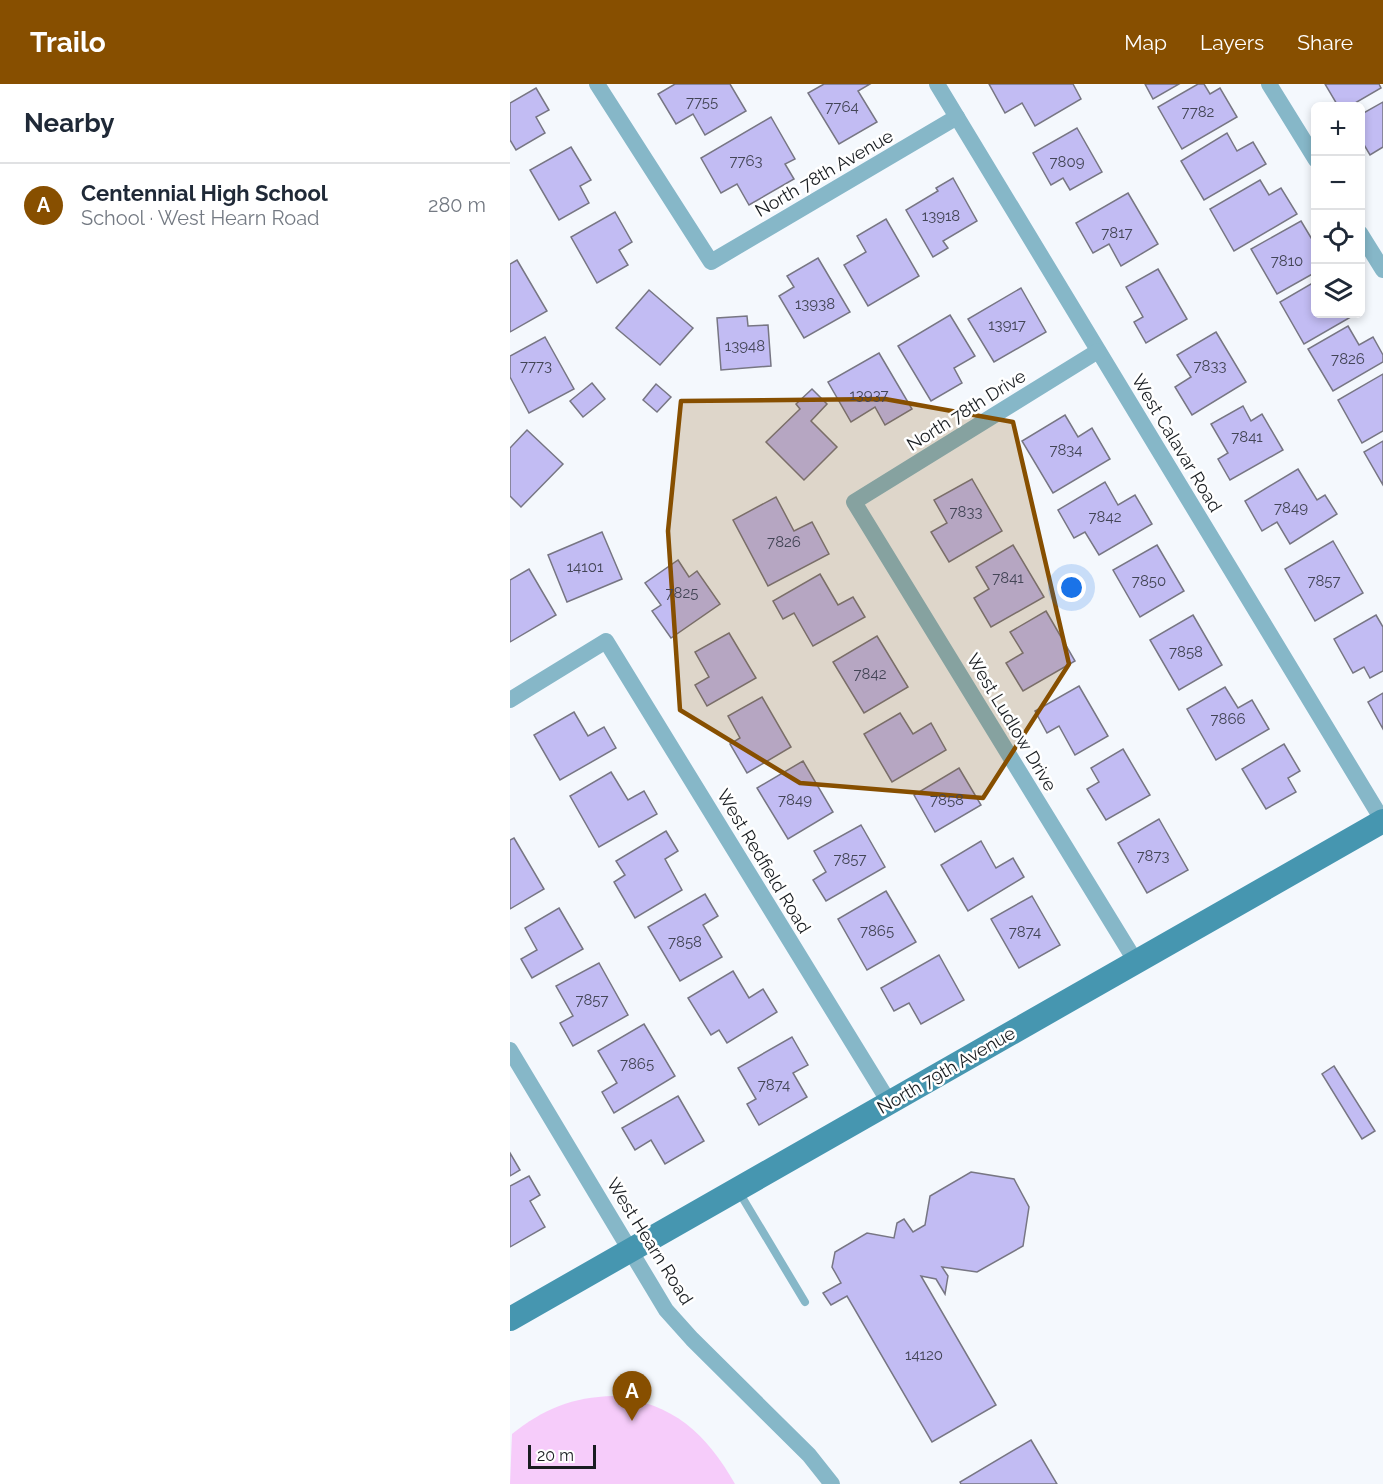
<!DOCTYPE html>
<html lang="en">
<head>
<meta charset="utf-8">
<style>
  body { margin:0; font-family:Raleway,sans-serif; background:#f6f6f7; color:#1f2937 }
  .controls { position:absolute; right:18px; top:18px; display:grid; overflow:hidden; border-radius:9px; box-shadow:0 3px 9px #0003 }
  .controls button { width:54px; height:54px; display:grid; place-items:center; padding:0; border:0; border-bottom:2px solid #e0e1e3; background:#fff; color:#1f2937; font:30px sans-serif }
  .scale { position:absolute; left:18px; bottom:15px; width:68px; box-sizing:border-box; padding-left:6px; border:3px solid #191d21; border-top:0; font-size:16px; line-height:21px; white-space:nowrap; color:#191d21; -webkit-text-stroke:4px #fff; paint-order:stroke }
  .you { position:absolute; left:562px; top:504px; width:21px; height:21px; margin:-15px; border:4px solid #fff; border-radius:50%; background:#1a73e8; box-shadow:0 0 0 9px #1a73e833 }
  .badge { display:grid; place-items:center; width:39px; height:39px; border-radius:50%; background:#874f00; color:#fff; font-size:20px; font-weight:700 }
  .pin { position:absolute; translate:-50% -50px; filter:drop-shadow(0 2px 3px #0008) }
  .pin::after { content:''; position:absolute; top:32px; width:21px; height:18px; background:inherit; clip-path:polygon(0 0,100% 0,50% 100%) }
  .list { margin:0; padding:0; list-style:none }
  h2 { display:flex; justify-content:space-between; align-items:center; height:78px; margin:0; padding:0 24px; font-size:26px }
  h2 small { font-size:20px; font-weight:400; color:#747a83 }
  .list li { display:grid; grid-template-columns:39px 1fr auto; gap:18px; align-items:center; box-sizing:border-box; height:84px; padding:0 24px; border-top:2px solid #e0e1e3 }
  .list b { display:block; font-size:22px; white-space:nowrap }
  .list p { margin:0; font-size:20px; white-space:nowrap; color:#747a83 }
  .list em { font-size:20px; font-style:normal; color:#747a83 }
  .icon { flex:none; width:33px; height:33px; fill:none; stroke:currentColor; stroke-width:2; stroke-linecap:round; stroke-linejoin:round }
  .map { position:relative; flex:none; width:873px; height:1400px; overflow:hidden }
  header { display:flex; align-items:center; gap:36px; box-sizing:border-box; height:84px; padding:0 30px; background:#874f00; color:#fff }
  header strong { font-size:28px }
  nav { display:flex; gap:33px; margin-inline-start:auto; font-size:21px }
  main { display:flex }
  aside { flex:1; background:#fff }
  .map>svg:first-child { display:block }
  .green { fill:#f6ccfa }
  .building { fill:#c2bcf3; stroke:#777683; stroke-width:1.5 }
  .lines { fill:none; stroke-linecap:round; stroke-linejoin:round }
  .lane { stroke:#86b7c8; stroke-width:8 }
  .street { stroke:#86b7c8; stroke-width:16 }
  .secondary { stroke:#4696b0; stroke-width:24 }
  .marked { fill:#874f00; fill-opacity:0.2; stroke:#874f00; stroke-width:4.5; stroke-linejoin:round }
  .labels { text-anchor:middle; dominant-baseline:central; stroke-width:5; stroke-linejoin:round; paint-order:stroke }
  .number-label { font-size:15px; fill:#434556 }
  .street-label { font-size:18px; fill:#191d21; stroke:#fff }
</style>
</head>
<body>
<header>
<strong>Trailo</strong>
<nav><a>Map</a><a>Layers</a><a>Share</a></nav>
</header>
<main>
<aside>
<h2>Nearby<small></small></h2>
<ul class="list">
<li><span class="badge">A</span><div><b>Centennial High School</b><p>School · West Hearn Road</p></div><em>280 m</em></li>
</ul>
</aside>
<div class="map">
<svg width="873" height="1400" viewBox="0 0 873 1400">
  <rect width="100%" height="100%" fill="#f4f8fd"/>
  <path class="green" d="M103,1312C164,1320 195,1348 225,1400H0L2,1350C33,1325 63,1313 103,1312Z"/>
  <g class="building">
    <polygon points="165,0 220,0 236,27 195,51 183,30 166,40 148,10"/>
    <polygon points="314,0 360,0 348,7 367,38 329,60 298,9"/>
    <polygon points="479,0 563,0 571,15 525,42 512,19 495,29"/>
    <polygon points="635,0 669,0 643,15"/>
    <polygon points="688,0 694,0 700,10 710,4 727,33 672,65 648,23"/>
    <polygon points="815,0 869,0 871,4 840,22 828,22"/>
    <polygon points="26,4 39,26 26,33 35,49 6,66 0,56 0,19"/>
    <polygon points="873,18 873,63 860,71 850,54 850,31"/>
    <polygon points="261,33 285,75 275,80 284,95 239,121 227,100 211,109 191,74"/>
    <polygon points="567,44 592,88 560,106 553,94 541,101 523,69"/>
    <polygon points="717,49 727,67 743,58 756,80 694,116 671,77"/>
    <polygon points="61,63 81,96 70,102 79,119 49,136 20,86"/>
    <polygon points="443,94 467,137 433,157 438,164 423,173 396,126 428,107 426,104"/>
    <polygon points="750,96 759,111 771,104 787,130 724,167 700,125"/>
    <polygon points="618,109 648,160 611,182 599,160 583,169 566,139"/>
    <polygon points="105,128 122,158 109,166 118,181 87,199 61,153"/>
    <polygon points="376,135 409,192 358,222 334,181 356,168 347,152"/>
    <polygon points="791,137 806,162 806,188 767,210 741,165"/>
    <polygon points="308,174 340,228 294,254 269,212 284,203 277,192"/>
    <polygon points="7,176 37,227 0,248 0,180"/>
    <polygon points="648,185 677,235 636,259 624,238 633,233 616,203"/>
    <polygon points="806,197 806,230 846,230 794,260 770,218"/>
    <polygon points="511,204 536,248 484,278 458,235"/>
    <polygon points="139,206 183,244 150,281 106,244"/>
    <polygon points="440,231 465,272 444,284 452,299 421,317 388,262"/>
    <polygon points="237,232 238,242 258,241 261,282 211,286 207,234"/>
    <polygon points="838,242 849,261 863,253 873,271 873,278 823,307 798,265"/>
    <polygon points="706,248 736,298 682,331 665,303 681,293 667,271"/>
    <polygon points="35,253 64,305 19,329 0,293 0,272"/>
    <polygon points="369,269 402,325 375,341 365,323 341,338 318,298"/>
    <polygon points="873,290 873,347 852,359 828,316"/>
    <polygon points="82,299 95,315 73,333 60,317"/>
    <polygon points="146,300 161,313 147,328 133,316"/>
    <polygon points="302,305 317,320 301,337 327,363 294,396 256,358 290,325 286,320"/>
    <polygon points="733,322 741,337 752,330 773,366 720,396 708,375 718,369 701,340"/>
    <polygon points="555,331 568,353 582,344 600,375 543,409 512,357"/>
    <polygon points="17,346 53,380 11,423 0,412 0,364"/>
    <polygon points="873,357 873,401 854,368"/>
    <polygon points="788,385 807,416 815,411 827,430 780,460 767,438 752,447 735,417"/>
    <polygon points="462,395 492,447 439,478 421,448 437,439 424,416"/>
    <polygon points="595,398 608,421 625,411 642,440 589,471 575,448 564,454 548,426"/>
    <polygon points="266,413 284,447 302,438 319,470 258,502 223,436"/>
    <polygon points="92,448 112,495 57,518 38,471"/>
    <polygon points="823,457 853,509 805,537 775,485"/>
    <polygon points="503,461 534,513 481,543 464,514 479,505 466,483"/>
    <polygon points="647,461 674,507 630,533 603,486"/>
    <polygon points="168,476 179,493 187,487 210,520 161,554 142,527 151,521 135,499"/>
    <polygon points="19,485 46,531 0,558 0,496"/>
    <polygon points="310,490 328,521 343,513 355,533 303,562 284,529 273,535 263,517"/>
    <polygon points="536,527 565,577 513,607 496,579 513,569 500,548"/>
    <polygon points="683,531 712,581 669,606 640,556"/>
    <polygon points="866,531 873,543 873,587 860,594 854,583 843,589 824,555"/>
    <polygon points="219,549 246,594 197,622 185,601 199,593 185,568"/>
    <polygon points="367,552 398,603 354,629 323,578"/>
    <polygon points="569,602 598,652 565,671 549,642 537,649 525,627"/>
    <polygon points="715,603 728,624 742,616 759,645 706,676 677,625"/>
    <polygon points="873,609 873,645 858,618"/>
    <polygon points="252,613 281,663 237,689 220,660 230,654 218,632"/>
    <polygon points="64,628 78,652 94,643 106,664 50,696 24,651"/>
    <polygon points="390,629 403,650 421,639 436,666 382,698 354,650"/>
    <polygon points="774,660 790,687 778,694 786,708 756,725 732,685"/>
    <polygon points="613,665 640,711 596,736 577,705 589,698 581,684"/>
    <polygon points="293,677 323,728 278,755 247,704"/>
    <polygon points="449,684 471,721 425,748 404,711"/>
    <polygon points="101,688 118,716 134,707 147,730 89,763 60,712"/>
    <polygon points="649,735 678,786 637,809 608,759"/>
    <polygon points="351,741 375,783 316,817 303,796 316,788 304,767"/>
    <polygon points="156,747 168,767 155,775 172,806 125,834 104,798 115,791 106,777"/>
    <polygon points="4,754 34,805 0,825 0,756"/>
    <polygon points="471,757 486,784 503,774 514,793 458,827 431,781"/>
    <polygon points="376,807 406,858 357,886 328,835"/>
    <polygon points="195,810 208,832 193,841 212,873 170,897 138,843"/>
    <polygon points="522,812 550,861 509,884 481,835"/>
    <polygon points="49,824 73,865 22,894 11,875 27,866 15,844"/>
    <polygon points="429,871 454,916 411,940 399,919 384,927 371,904"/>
    <polygon points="89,879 118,931 63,962 50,939 63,932 46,902"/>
    <polygon points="223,887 239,914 253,905 267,928 217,959 209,946 201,951 178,914"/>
    <polygon points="134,940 165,992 104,1029 92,1008 107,999 88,967"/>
    <polygon points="282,953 298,981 283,989 297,1013 249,1041 237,1020 246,1015 228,984"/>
    <polygon points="824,982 865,1047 852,1055 812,990"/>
    <polygon points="168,1012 194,1057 155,1080 141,1056 125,1066 112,1044"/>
    <polygon points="0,1069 10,1086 0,1092"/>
    <polygon points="461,1088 504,1095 519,1123 513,1162 467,1188 432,1183 438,1192 435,1210 426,1195 411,1192 486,1321 422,1358 337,1212 321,1221 313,1209 331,1199 322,1183 325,1168 357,1149 384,1154 387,1139 394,1135 403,1148 415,1141 420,1112"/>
    <polygon points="19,1092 30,1111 20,1117 35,1143 0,1163 0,1102"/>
    <polygon points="521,1356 547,1400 451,1400 450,1398"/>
  </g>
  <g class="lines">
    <polyline class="lane" points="229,1108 295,1218"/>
    <g class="street">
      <polyline points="87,0 201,178 447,33"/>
      <polyline points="427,0 873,737"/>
      <polyline points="759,0 806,76"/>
      <polyline points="850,149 873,186"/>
      <polyline points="588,267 344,418 626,878"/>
      <polyline points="0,616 96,557 379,1018"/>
      <polyline points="0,966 156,1226 182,1255 299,1371 322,1400"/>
    </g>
    <polyline class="secondary" points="0,1235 873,737"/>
  </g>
  <path class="marked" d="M375,315L503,338L559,580L473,714L290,699L170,626L158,447L171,317Z"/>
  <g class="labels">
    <g class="number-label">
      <text x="192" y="18">7755</text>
      <text x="332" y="23">7764</text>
      <text x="688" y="28">7782</text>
      <text x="236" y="77">7763</text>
      <text x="557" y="78">7809</text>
      <text x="431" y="132">13918</text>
      <text x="607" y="149">7817</text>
      <text x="777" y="177">7810</text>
      <text x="305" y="220">13938</text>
      <text x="497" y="241">13917</text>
      <text x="235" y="262">13948</text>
      <text x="838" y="275">7826</text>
      <text x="26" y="282">7773</text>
      <text x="700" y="282">7833</text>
      <text x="359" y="311">13937</text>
      <text x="737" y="353">7841</text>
      <text x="556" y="366">7834</text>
      <text x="781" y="424">7849</text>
      <text x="456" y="428">7833</text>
      <text x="595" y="433">7842</text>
      <text x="274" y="458">7826</text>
      <text x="75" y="483">14101</text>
      <text x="498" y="494">7841</text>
      <text x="639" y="497">7850</text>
      <text x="814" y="497">7857</text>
      <text x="172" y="509">7825</text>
      <text x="676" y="568">7858</text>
      <text x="360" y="590">7842</text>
      <text x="718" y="635">7866</text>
      <text x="285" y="716">7849</text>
      <text x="437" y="716">7858</text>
      <text x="643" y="772">7873</text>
      <text x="340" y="775">7857</text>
      <text x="367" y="847">7865</text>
      <text x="515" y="848">7874</text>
      <text x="175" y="858">7858</text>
      <text x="82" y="916">7857</text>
      <text x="127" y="980">7865</text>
      <text x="264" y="1001">7874</text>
      <text x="414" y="1271">14120</text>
    </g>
    <g class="street-label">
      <text transform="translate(314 89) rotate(-30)">North 78th Avenue</text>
      <text transform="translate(456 326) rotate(-32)">North 78th Drive</text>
      <text transform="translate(667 359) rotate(59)">West Calavar Road</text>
      <text transform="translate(502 638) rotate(59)">West Ludlow Drive</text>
      <text transform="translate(254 777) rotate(59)">West Redfield Road</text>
      <text transform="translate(436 986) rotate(-30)">North 79th Avenue</text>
      <text transform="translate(140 1157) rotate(58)">West Hearn Road</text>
    </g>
  </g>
</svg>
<div class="controls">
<button>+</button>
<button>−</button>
<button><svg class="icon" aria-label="locate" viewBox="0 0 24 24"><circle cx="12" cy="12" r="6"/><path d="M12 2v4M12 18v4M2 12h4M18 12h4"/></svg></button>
<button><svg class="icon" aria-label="layers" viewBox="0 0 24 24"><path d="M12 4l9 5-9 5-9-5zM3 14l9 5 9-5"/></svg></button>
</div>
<div class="scale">20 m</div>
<div class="you"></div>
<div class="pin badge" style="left:122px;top:1337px">A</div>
</div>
</main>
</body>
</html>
